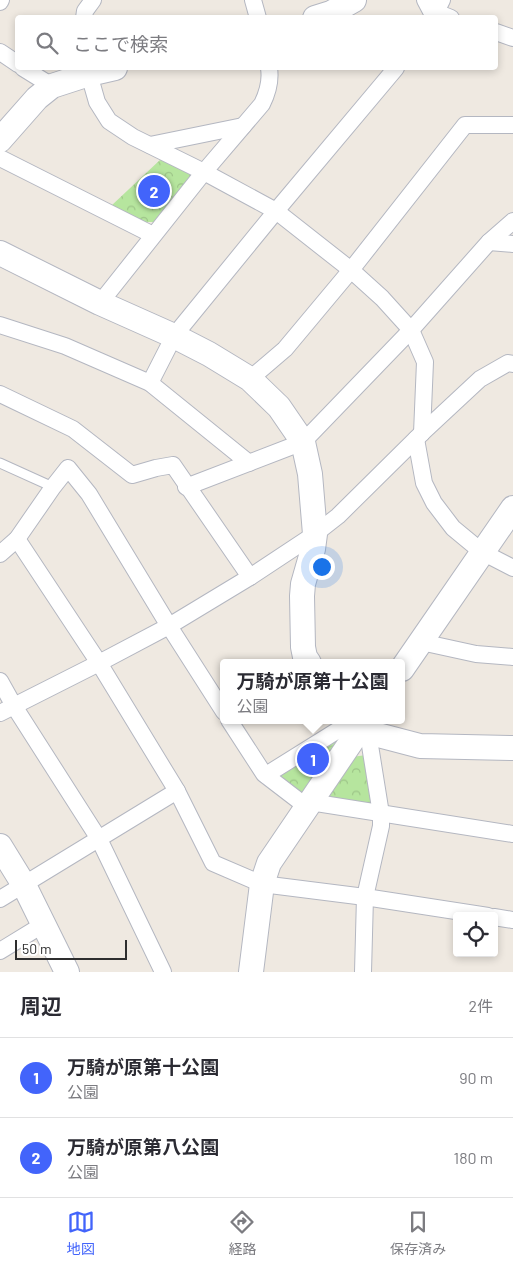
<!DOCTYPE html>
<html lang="ja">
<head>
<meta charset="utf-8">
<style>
  body { margin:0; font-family:Barlow,"Noto Sans JP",sans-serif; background:#f7f7f7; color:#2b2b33 }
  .controls { position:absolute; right:15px; bottom:15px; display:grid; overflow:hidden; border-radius:5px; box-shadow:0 2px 8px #0003 }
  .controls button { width:45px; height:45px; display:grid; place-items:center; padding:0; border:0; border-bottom:1px solid #e1e1e2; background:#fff; color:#2b2b33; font:25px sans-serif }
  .scale { position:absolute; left:15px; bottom:12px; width:112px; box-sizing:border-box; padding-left:5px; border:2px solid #2e2e2e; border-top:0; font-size:14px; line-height:18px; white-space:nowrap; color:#2e2e2e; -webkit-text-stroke:4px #fff; paint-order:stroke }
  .you { position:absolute; left:321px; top:566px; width:18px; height:18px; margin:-12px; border:4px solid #fff; border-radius:50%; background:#1a73e8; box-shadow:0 0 0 8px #1a73e833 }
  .badge { display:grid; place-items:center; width:32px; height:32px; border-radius:50%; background:#4264fb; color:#fff; font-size:16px; font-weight:700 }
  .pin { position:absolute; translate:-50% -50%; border:2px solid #fff; box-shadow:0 1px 5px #0006 }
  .popup { position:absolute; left:220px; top:659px; width:185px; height:65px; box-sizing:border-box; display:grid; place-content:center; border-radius:5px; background:#fff; filter:drop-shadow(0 1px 4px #0005); font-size:16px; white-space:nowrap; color:#7c7c81 }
  .popup b { font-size:19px; color:#2b2b33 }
  .popup::after { content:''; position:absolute; left:50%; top:100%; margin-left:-10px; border:10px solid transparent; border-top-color:#fff }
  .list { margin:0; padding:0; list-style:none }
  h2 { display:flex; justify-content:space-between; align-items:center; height:65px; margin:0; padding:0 20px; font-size:21px }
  h2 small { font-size:16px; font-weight:400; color:#7c7c81 }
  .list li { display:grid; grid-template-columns:32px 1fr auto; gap:15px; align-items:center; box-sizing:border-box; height:80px; padding:0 20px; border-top:1px solid #e1e1e2 }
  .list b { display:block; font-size:19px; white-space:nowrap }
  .list p { margin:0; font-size:16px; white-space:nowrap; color:#7c7c81 }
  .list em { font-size:16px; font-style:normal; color:#7c7c81 }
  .icon { flex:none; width:28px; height:28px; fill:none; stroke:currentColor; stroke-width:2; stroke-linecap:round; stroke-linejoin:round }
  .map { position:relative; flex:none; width:513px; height:972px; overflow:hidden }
  .search { position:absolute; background:#fff; box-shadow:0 2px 8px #0003; left:15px; right:15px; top:15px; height:55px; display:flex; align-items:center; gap:12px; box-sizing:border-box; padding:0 18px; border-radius:5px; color:#7c7c81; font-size:19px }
  .sheet { height:225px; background:#fff }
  nav { display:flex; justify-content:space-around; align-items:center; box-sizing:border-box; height:70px; border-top:1px solid #e1e1e2; background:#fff; font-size:14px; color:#7c7c81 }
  nav a { display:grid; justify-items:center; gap:2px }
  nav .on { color:#4264fb }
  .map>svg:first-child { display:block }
  .park { fill:url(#park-crowns) }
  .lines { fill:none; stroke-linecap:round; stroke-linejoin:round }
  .lane-casing { stroke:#b4b7c1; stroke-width:11 }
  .street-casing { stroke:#b4b7c1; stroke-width:18 }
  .secondary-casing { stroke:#b4b7c1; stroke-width:26 }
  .lane { stroke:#fff; stroke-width:9 }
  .street { stroke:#fff; stroke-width:16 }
  .secondary { stroke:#fff; stroke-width:24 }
</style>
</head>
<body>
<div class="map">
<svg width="513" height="972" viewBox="0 0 513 972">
  <defs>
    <pattern id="park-crowns" width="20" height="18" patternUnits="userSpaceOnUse" patternTransform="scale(1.25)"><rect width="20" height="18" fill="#b6e59e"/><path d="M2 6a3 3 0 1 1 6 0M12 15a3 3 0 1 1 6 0" fill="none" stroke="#9dc588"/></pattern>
  </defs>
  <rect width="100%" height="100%" fill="#efe9e1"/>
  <g class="park">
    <polygon points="161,159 193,176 156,222 145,222 111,206"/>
    <polygon points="335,741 335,744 303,792 297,793 279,778 279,774"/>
    <polygon points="366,755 373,809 324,798 352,757"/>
  </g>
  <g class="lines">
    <defs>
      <polyline id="lane" points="0,463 53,487"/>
      <g id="street">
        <polyline points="253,0 258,18"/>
        <polyline points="425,0 434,17"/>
        <polyline points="0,2 1,0"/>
        <polyline points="436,12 451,18"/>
        <polyline points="84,18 85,11 93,0"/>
        <polyline points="433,18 442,0"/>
        <polyline points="496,32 513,38"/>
        <polyline points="0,52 18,64"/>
        <polyline points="23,68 52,86"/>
        <polyline points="88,68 89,74 97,102 109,121 133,137 204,172 276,211 351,270 382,298 411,330 425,362 422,433"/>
        <polyline points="150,145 243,126"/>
        <polyline points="0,158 153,235"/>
        <polyline points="489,242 513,244"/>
        <path d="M100,303L204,172L262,104C268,92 271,81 269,68"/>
        <polyline points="0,325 65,346 150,383 249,463"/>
        <polyline points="250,379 285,349 351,270 465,125 513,125"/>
        <polyline points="150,383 174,336 276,211 396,68"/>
        <polyline points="0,394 73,429 132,475 156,468 173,465 250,577"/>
        <polyline points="416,439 424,483 434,503 453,528 482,552 513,568"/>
        <polyline points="186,487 303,442 411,330 489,242 513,221"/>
        <polyline points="17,539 99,663 177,791 213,863 262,884 365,897 488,916"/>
        <polyline points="0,554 17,539 53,487 68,468 89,494 169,626 224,712"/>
        <polyline points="421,642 476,654 513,657"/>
        <polyline points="0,681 14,706 99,839 163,972"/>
        <polyline points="0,713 99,663 169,626 250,577 315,534 338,516 422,433 480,379 508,363 513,364"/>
        <polyline points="229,720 264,774 307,807"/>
        <polyline points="266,775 351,722"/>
        <polyline points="310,802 513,834"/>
        <polyline points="0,899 177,791"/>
        <polyline points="494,917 513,920"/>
        <polyline points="0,951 44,924"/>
        <polyline points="363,972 365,897 381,826 381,814 368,733"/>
      </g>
      <g id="secondary">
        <polyline points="315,18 331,13 354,0"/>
        <polyline points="0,140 37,98 52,86 89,74 115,68"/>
        <polyline points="0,253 100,303 174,336 209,354 250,379 279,407 303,442 310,474 315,534 313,549 303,584 302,596 303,647 305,657 309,663"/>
        <polyline points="402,669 513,508"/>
        <polyline points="350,720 359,730 420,746 513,748"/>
        <polyline points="0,846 24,885 67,972"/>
        <polyline points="251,972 262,884 269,863 366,720"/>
      </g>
    </defs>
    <use href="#lane" class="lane-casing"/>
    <use href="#street" class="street-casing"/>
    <use href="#secondary" class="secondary-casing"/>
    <use href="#lane" class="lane"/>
    <use href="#street" class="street"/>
    <use href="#secondary" class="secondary"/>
  </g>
</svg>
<div class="controls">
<button><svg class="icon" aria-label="locate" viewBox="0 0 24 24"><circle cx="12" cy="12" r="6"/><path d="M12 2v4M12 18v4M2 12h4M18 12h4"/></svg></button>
</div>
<div class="scale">50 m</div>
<div class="you"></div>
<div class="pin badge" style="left:313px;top:759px">1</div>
<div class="popup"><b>万騎が原第十公園</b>公園</div>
<div class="pin badge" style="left:154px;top:191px">2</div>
<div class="search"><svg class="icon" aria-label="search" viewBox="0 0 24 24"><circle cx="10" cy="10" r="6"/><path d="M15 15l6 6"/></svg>ここで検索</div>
</div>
<section class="sheet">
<h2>周辺<small>2件</small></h2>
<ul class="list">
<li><span class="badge">1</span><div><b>万騎が原第十公園</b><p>公園</p></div><em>90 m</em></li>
<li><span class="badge">2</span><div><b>万騎が原第八公園</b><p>公園</p></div><em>180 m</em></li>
</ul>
</section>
<nav>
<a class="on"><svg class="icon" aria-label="map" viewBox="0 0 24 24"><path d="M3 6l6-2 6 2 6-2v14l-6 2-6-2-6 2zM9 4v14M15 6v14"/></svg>地図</a>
<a><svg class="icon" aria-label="directions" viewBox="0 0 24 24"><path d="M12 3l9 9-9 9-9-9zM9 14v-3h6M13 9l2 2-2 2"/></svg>経路</a>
<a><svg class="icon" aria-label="saved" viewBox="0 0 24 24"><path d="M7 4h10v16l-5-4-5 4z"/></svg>保存済み</a>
</nav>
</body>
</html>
